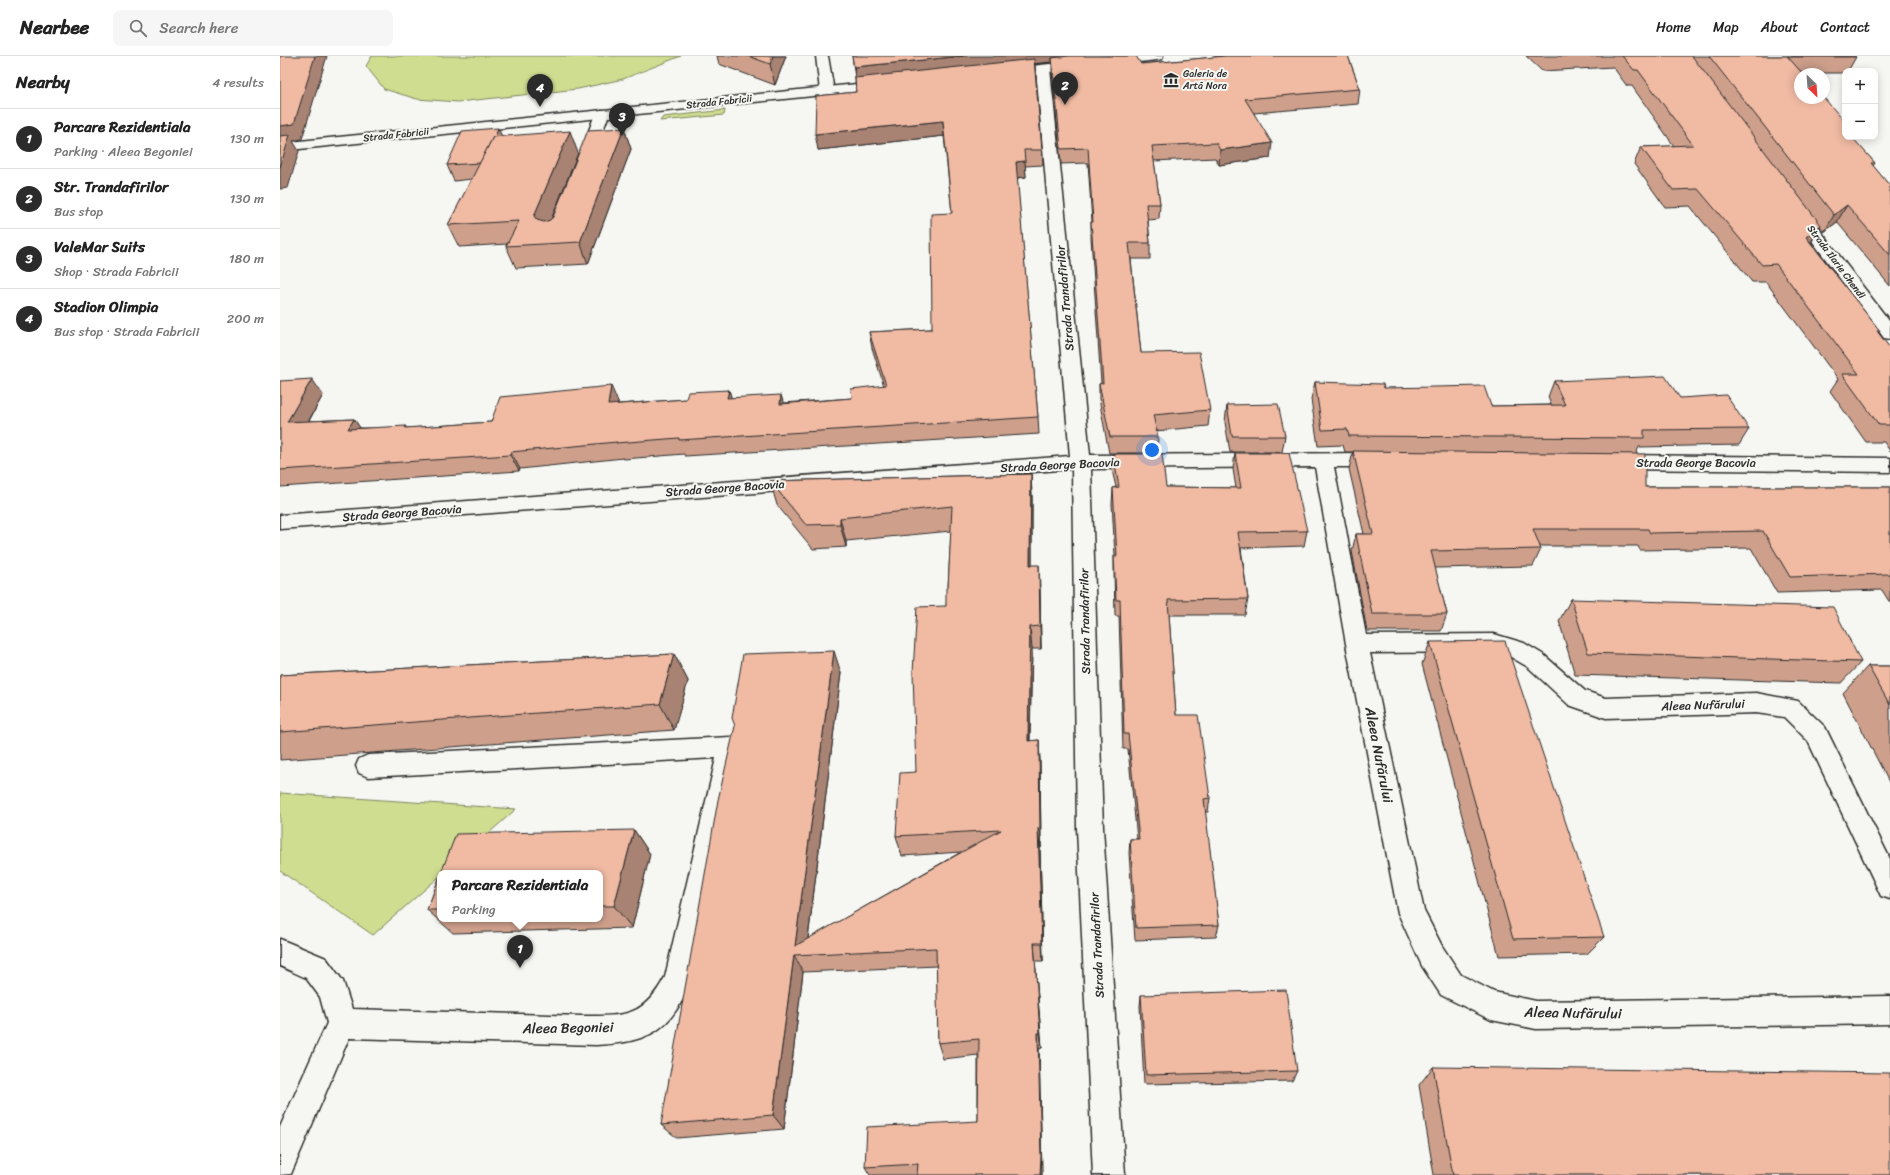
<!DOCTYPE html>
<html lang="en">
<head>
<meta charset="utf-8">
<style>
  body { margin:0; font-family:Sriracha,sans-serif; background:#f6f6f6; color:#222 }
  .controls { position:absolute; right:12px; top:12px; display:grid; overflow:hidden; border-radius:8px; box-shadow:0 2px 10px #0003 }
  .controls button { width:36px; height:36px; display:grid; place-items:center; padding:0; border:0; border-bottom:1px solid #e0e0e0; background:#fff; color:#222; font:20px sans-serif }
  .compass { position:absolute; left:1514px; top:12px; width:36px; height:36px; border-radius:50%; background:#fff; box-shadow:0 2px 10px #0003; rotate:155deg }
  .you { position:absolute; left:872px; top:394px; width:14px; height:14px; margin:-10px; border:3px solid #fff; border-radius:50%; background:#1a73e8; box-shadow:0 0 0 6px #1a73e833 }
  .badge { display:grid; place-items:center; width:26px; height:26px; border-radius:50%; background:#2b2b2b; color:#fff; font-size:13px; font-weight:700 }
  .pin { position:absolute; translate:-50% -33px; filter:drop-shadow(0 1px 2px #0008) }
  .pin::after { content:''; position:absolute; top:21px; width:14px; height:12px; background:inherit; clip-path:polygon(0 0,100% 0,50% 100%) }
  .popup { position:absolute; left:157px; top:814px; width:166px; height:52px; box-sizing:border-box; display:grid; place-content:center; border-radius:8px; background:#fff; filter:drop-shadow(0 1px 3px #0005); font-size:13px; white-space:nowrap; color:#767676 }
  .popup b { font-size:15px; color:#222 }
  .popup::after { content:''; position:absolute; left:50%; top:100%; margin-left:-8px; border:8px solid transparent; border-top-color:#fff }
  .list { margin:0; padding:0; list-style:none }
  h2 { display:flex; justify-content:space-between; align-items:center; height:52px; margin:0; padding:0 16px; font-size:17px }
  h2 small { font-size:13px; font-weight:400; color:#767676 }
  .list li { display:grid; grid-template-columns:26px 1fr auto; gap:12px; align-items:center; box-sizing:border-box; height:60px; padding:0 16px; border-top:1px solid #e0e0e0 }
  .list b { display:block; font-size:15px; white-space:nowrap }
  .list p { margin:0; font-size:13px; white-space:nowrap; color:#767676 }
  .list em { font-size:13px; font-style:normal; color:#767676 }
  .icon { flex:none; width:22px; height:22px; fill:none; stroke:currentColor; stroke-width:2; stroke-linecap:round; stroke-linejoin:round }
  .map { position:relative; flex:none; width:1610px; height:1119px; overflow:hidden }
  header { display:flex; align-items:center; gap:24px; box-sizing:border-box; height:56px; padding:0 20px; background:#fff; border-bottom:1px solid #e0e0e0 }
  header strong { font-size:19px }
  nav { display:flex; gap:22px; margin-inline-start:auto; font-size:14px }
  .search { width:280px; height:36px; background:#f6f6f6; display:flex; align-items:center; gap:10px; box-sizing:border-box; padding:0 14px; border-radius:8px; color:#767676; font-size:15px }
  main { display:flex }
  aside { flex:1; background:#fff }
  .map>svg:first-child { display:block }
  .green { fill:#cfdd90; stroke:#7d845e }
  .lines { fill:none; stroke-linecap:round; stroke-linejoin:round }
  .service-casing { stroke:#2b2b2b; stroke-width:3 }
  .minor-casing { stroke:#2b2b2b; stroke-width:3 }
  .tertiary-casing { stroke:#2b2b2b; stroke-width:3 }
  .secondary-casing { stroke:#2b2b2b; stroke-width:3 }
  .service { fill:#f6f6f2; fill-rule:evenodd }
  .minor { fill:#f6f6f2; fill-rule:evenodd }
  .tertiary { fill:#f6f6f2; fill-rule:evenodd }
  .secondary { fill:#f6f6f2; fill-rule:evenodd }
  .wall { fill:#cea08c; stroke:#2b2b2b }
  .shaded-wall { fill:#a88272; stroke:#2b2b2b }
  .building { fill:#f0baa3; stroke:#2b2b2b }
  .labels { text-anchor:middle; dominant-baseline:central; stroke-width:4; stroke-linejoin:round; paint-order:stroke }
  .far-poi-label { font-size:10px; fill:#2b2b2b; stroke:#f6f6f2; text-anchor:start }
  .far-street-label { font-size:10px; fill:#2b2b2b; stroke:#f6f6f2 }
  .street-label { font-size:12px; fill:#2b2b2b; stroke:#f6f6f2 }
  .near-street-label { font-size:14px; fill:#2b2b2b; stroke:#f6f6f2 }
</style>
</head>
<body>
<header>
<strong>Nearbee</strong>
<div class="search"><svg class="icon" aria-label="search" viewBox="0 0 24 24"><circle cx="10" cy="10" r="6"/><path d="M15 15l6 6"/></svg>Search here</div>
<nav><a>Home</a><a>Map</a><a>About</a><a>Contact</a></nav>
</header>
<main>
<aside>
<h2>Nearby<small>4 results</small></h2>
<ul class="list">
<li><span class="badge">1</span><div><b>Parcare Rezidentiala</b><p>Parking · Aleea Begoniei</p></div><em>130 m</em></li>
<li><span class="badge">2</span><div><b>Str. Trandafirilor</b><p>Bus stop</p></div><em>130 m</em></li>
<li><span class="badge">3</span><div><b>ValeMar Suits</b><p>Shop · Strada Fabricii</p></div><em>180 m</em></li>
<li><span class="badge">4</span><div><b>Stadion Olimpia</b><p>Bus stop · Strada Fabricii</p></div><em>200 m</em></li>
</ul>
</aside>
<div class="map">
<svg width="1610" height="1119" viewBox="0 0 1610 1119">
  <rect width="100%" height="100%" fill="#f6f6f2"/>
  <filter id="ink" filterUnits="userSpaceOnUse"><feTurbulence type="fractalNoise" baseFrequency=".025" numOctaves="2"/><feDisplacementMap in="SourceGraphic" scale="8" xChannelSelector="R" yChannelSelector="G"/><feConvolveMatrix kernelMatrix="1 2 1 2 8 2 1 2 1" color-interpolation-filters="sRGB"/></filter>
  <g filter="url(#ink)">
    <g class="green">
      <polygon points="92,0 401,0 343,23 298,33 178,46 137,43 104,33 86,10"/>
      <polygon points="445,54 444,59 380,65 383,61"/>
      <polygon points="0,737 236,753 164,817 160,817 160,820 93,879 0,815"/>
    </g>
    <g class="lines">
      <defs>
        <polygon id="service" points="322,54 327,55 329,58 313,102 311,105 301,105 299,102 315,58 317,55"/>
        <g id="minor">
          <polygon points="536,0 548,0 554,35 552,38 542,38 540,35"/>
          <polygon points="763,9 768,10 770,13 810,399 1101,397 1108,399 1111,404 1108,409 1101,411 1054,411 1086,579 1214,578 1244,587 1264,599 1305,635 1326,642 1476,637 1518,645 1545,671 1610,803 1610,843 1601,840 1528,685 1504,661 1476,657 1326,662 1289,649 1248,611 1229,600 1214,596 1090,597 1144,855 1162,890 1181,919 1214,936 1256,945 1610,940 1610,968 1256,973 1211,964 1161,939 1142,910 1118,857 1066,588 1035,411 811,413 823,772 845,1119 813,1119 797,772 792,413 0,473 0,459 790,400 756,13 758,10"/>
          <polygon points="1335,399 1610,402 1610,416 1335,413 1328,411 1325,406 1328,401"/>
          <path d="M451,681L460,684L463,691L412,924C390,975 371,986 316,989L69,982L11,1118L0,1119V1071L47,967L40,941L26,922L0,910V883L46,902L63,925L72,953L301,960C344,960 363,962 385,921L436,702L88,721L79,717L76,710L79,703L88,699Z"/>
        </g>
        <polygon id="tertiary" points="1518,150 1523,152 1610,266 1610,283 1604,282 1510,155 1513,152"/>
        <g id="secondary">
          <polygon points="842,0 883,0 882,3 877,4 725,21 720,20 718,17 720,14 725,13"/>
          <polygon points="606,25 611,26 613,29 611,32 0,95 0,87"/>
        </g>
      </defs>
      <use href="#service" class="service-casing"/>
      <use href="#minor" class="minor-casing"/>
      <use href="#tertiary" class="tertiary-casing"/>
      <use href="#secondary" class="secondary-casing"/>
      <use href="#service" class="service"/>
      <use href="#minor" class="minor"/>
      <use href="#tertiary" class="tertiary"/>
      <use href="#secondary" class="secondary"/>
    </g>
    <g class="wall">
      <polygon points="437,0 506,0 495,29 439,8"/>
      <polygon points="572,0 861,8 935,1 935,0 1068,0 1080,33 1078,48 974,57 990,102 939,109 935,102 874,105 880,148 879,163 868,164 870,187 870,203 851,203 861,297 930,354 928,370 876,375 878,381 877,397 829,397 819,343 819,328 821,327 811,182 811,166 812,166 808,107 781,108 772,16 772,6 755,8 762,94 763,109 745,110 746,121 737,122 758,361 759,378 405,400 404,398 344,403 343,402 240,413 239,415 0,431 0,325 43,339 29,365 74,363 80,372 128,372 211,366 338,346 338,348 406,343 449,334 451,342 503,347 572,342 604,330 592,292 589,276 652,273 672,157 664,80 538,94 576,36 575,22"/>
      <polygon points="1246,0 1575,0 1576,1 1568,15 1565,15 1565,17 1522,17 1565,81 1576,81 1574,84 1595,107 1593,110 1610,130 1610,230 1557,166 1544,176 1540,171 1531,187 1600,275 1598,277 1610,292 1610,395 1604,386 1586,386 1550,335 1558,323 1486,226 1472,226 1410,150 1385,151 1354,108 1361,91 1394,90 1352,30 1347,30 1333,11 1262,15"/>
      <polygon points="344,72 351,93 308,208 236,212 226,190 227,188 179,191 168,169 192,123 174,125 167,109 222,80 298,97 271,164"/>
      <polygon points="1274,325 1400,342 1469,373 1459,389 1359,391 1356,398 1365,431 1610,431 1610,547 1602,534 1497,537 1471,492 1360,494 1358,490 1260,490 1261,493 1253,510 1155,512 1167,558 1161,575 1087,575 1072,495 1076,478 1084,478 1069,413 1073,396 1065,396 1063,389 1038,390 1031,343 1035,326 1104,332 1211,350 1271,349 1268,341"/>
      <polygon points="947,349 1005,380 1002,396 950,396 945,366"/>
      <polygon points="955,397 1027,475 1024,490 961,492 968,543 965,559 889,559 896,659 930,742 928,756 925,756 939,869 936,881 855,884 849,797 850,783 857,783 848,693 843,693 839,560 835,560 834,516 834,500 835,500 832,448 833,432 836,431 832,414 833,398 886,431 956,432 953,413"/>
      <polygon points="751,418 752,441 752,509 760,532 761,593 752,593 750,685 759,684 760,706 761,792 760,792 763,905 755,905 762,992 759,993 762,1119 590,1119 585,1111 698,1065 698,999 663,1003 658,987 657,910 523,916 504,1073 397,1082 381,1069 561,617 528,883 681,796 622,800 616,780 636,716 666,550 668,532 671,475 566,485 566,491 533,493 497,449 490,425"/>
      <polygon points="1291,543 1581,606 1561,627 1295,619 1279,565"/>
      <polygon points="1150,586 1324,881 1307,898 1219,900 1142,608"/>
      <polygon points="394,598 408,625 394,674 0,704 0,619"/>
      <polygon points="1588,610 1610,610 1610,728 1563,637"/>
      <polygon points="354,774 370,798 352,872 173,877 147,854 160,820 160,863 320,863 320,817"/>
      <polygon points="861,939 1017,1015 1012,1025 864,1028 860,950"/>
      <polygon points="1153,1011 1610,1119 1154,1119 1139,1029"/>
    </g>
    <g class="shaded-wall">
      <polygon points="35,0 47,0 22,83 13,85 19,95 8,132 0,133 0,70"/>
      <polygon points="493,0 506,0 495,29 490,8"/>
      <polygon points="683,0 831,0 772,2 772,6 576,26 574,11"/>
      <polygon points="663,65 664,80 538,94 535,78"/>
      <polygon points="218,72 225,87 205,106"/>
      <polygon points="344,72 351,93 308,208 300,186"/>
      <polygon points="290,75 298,97 264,181 254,160"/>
      <polygon points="992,87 990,102 939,109 940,94"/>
      <polygon points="745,105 746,121 736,122 736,106"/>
      <polygon points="1567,149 1557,166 1544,176 1554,159"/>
      <polygon points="1541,169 1531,186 1516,198 1526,181"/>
      <polygon points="32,323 43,339 19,382 7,366"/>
      <polygon points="331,330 338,346 335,365 328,349"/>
      <polygon points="449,334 454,350 447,342"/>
      <polygon points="501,339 506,355 500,348"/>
      <polygon points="74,363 85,379 68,373"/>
      <polygon points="231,396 240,413 239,415 230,399"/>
      <polygon points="751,418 752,441 752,533 750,509"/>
      <polygon points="560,462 566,485 566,491 560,468"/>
      <polygon points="759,509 760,532 761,593 760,570"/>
      <polygon points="750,571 752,593 749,706 748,685"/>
      <polygon points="554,595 561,617 526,898 515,890"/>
      <polygon points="394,598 408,625 394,674 380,648"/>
      <polygon points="759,684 760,706 761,792 760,772"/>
      <polygon points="758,772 760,792 763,905 762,887"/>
      <polygon points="354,774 370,798 352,872 334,850"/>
      <polygon points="754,887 755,905 762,992 760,977"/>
      <polygon points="514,899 523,916 504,1073 493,1059"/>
      <polygon points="758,977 759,993 762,1119 760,1119"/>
    </g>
    <g class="building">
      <polygon points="0,0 35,0 14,68 0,70"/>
      <polygon points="468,0 493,0 490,8"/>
      <polygon points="572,0 683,0 574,11"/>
      <polygon points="789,0 856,0 861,8 945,0 1068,0 1080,33 965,43 992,87 940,94 936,87 872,90 880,148 866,148 870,187 849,187 861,297 919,296 930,354 873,359 878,381 830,381 819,328 823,327 811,166 813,166 808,92 781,93 772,2"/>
      <polygon points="1342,0 1412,0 1541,169 1526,181 1600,275 1597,275 1610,292 1610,369 1599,369 1562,318 1579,318 1496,208 1482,209 1418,133 1393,134 1361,91 1413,89 1358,14 1354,14"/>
      <polygon points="1429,0 1507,0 1523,18 1520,18 1520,42 1544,42 1565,66 1565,81 1572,81 1595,107 1591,107 1610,130 1610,199 1567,149 1554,159"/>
      <polygon points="1507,0 1575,0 1576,1 1508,1"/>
      <polygon points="754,3 762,94 744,94 745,105 736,106 758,361 399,384 399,382 336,387 337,386 231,396 230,399 0,414 0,325 32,323 7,366 74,363 68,373 126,370 125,372 211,366 220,341 331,330 328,349 406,343 408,336 449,334 447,342 501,339 500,348 572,342 571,333 606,329 589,276 652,273 651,158 672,157 663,65 535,78 536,40 576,36 575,22"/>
      <polygon points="218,72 215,81 213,81 200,107 167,109 182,75"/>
      <polygon points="344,72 300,186 226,190 239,165 168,169 213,81 290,75 254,160 257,164 264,166 270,164 273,161 308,74"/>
      <polygon points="10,79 0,111 0,80"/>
      <polygon points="1385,320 1400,342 1446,339 1469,373 1364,374 1364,382 1069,380 1067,373 1042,374 1035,326 1103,328 1104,332 1204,330 1211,350 1285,349 1274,325"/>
      <polygon points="998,348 1005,380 952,380 947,349"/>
      <polygon points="1073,395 1365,398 1365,431 1610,431 1610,518 1510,521 1483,475 1370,477 1368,473 1253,473 1261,493 1151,495 1167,558 1092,558 1076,478 1093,478"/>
      <polygon points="955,397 1009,397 1027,475 958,476 968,543 888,544 896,659 918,659 930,742 924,743 939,869 856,872 850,783 859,783 848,678 844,678 840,544 836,544 834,500 837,500 833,432 839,431 833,398 882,398 886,431 961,432"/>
      <polygon points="751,418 750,509 759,509 760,570 750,571 748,685 759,684 760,772 758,772 762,887 754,887 760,977 758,977 761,1101 760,1119 637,1119 638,1108 585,1111 587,1071 698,1065 699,983 658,987 656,892 514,899 493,1059 381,1069 438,744 455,670 452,662 463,598 554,595 515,890 721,774 616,780 620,717 636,716 633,616 637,551 666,550 666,532 668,532 672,450 560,462 560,468 526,469 490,425"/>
      <polygon points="1291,543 1553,551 1581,606 1308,597"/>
      <polygon points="1225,585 1324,881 1233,883 1150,586"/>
      <polygon points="394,598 380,648 0,676 0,619"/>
      <polygon points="1588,610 1610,610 1610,649"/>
      <polygon points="354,774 334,850 320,850 320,817 161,817 176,778"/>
      <polygon points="160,820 160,854 147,854"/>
      <polygon points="1006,934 1017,1015 866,1019 861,939"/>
      <polygon points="1153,1011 1610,1017 1610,1119 1173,1119"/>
    </g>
  </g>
  <defs>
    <symbol id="museum-bare" viewBox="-9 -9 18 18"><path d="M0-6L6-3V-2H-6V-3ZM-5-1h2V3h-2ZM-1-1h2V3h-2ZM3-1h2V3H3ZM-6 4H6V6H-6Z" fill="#2b2b2b" stroke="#f6f6f2" stroke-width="2.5" paint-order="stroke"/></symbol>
  </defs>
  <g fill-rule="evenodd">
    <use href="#museum-bare" x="880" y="13" width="22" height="22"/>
  </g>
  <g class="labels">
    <g class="far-poi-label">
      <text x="903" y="18">Galeria de<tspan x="903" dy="12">Artă Nora</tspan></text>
    </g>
    <g class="far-street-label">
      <text transform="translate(439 46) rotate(-6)">Strada Fabricii</text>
      <text transform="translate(116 79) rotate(-6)">Strada Fabricii</text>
      <text transform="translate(1556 206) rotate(53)">Strada Ilarie Chendi</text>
    </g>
    <g class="street-label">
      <text transform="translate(785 242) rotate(-95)">Strada Trandafirilor</text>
      <text x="1416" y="407">Strada George Bacovia</text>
      <text transform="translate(780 409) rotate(-3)">Strada George Bacovia</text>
      <text transform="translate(445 432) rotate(-4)">Strada George Bacovia</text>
      <text transform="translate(122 457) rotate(-4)">Strada George Bacovia</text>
      <text transform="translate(805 565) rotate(-91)">Strada Trandafirilor</text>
      <text transform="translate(1423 649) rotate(-2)">Aleea Nufărului</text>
      <text transform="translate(817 889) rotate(-93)">Strada Trandafirilor</text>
    </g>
    <g class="near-street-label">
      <text transform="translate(1099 699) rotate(79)">Aleea Nufărului</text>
      <text transform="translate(1293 957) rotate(1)">Aleea Nufărului</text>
      <text transform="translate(288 972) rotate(-1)">Aleea Begoniei</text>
    </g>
  </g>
</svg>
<div class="controls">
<button>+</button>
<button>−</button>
</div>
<svg class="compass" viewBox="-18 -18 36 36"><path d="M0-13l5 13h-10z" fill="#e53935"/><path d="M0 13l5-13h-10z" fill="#767676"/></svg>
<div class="you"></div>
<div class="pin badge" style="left:240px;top:912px">1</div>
<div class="popup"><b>Parcare Rezidentiala</b>Parking</div>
<div class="pin badge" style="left:785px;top:49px">2</div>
<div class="pin badge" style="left:342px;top:80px">3</div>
<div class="pin badge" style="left:260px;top:51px">4</div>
</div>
</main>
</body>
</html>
